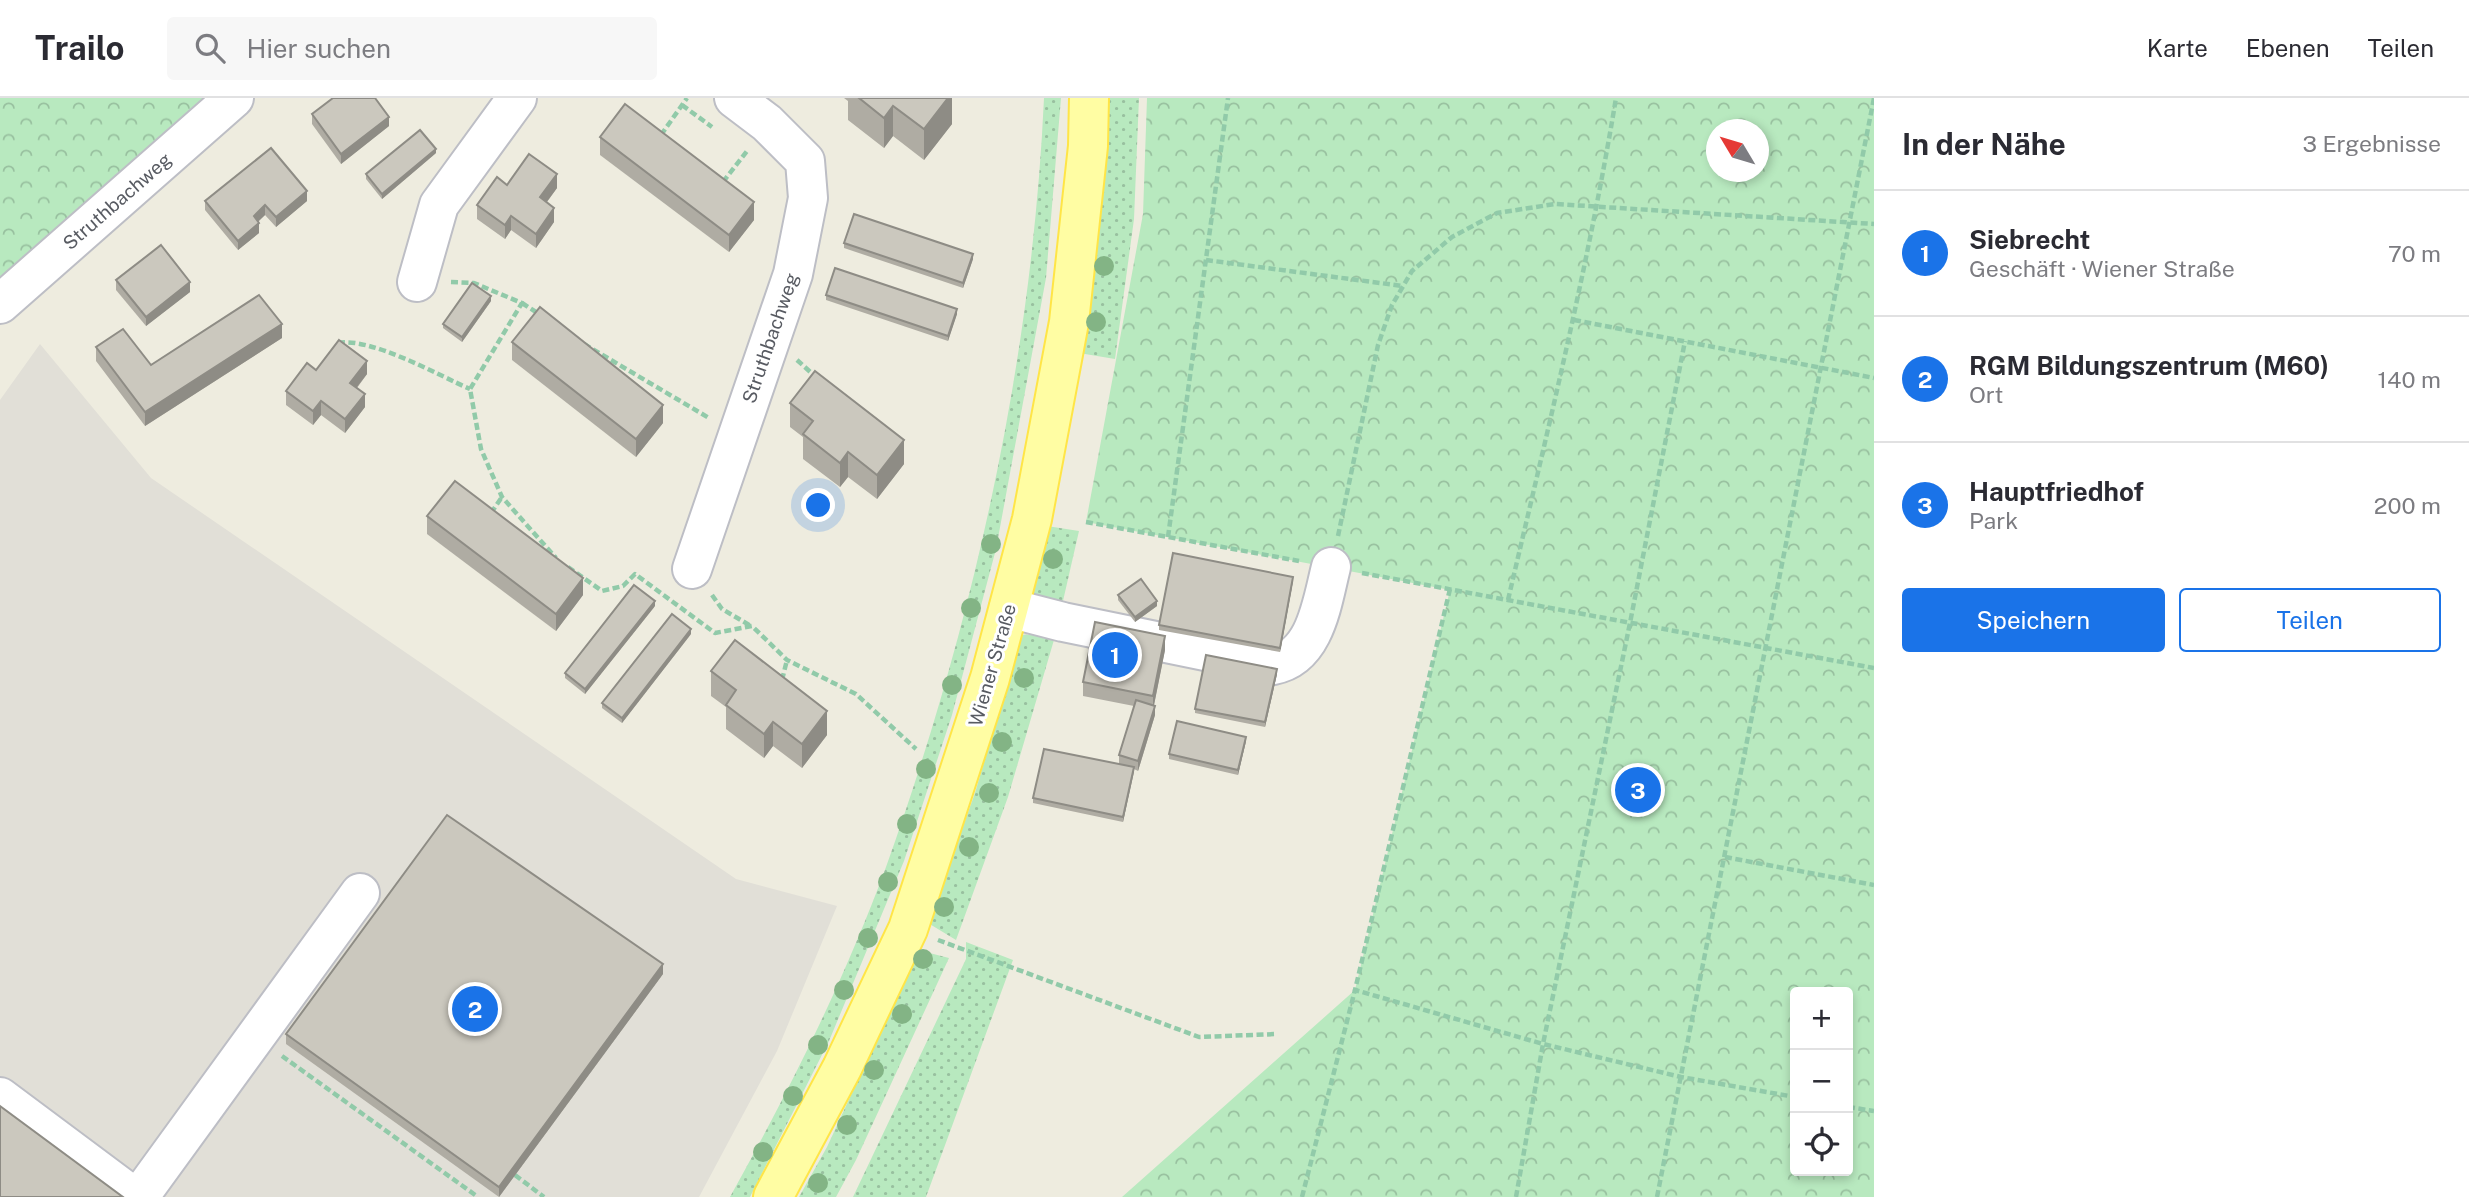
<!DOCTYPE html>
<html lang="de">
<head>
<meta charset="utf-8">
<style>
  body { margin:0; font-family:"Public Sans",sans-serif; background:#f7f7f7; color:#2b2b33 }
  .controls { position:absolute; right:21px; bottom:21px; display:grid; overflow:hidden; border-radius:7px; box-shadow:0 4px 10px #0003 }
  .controls button { width:63px; height:63px; display:grid; place-items:center; padding:0; border:0; border-bottom:2px solid #e1e1e2; background:#fff; color:#2b2b33; font:35px sans-serif }
  .compass { position:absolute; left:1706px; top:21px; width:63px; height:63px; border-radius:50%; background:#fff; box-shadow:0 4px 10px #0003; rotate:308deg }
  .you { position:absolute; left:819px; top:408px; width:24px; height:24px; margin:-18px; border:5px solid #fff; border-radius:50%; background:#1a73e8; box-shadow:0 0 0 10px #1a73e833 }
  .badge { display:grid; place-items:center; width:46px; height:46px; border-radius:50%; background:#1a73e8; color:#fff; font-size:23px; font-weight:700 }
  .pin { position:absolute; translate:-50% -50%; border:4px solid #fff; box-shadow:0 2px 7px #0006 }
  .list { margin:0; padding:0; list-style:none }
  h2 { display:flex; justify-content:space-between; align-items:center; height:91px; margin:0; padding:0 28px; font-size:30px }
  h2 small { font-size:23px; font-weight:400; color:#7c7c81 }
  .list li { display:grid; grid-template-columns:46px 1fr auto; gap:21px; align-items:center; box-sizing:border-box; height:126px; padding:0 28px; border-top:2px solid #e1e1e2 }
  .list b { display:block; font-size:26px; white-space:nowrap }
  .list p { margin:0; font-size:23px; white-space:nowrap; color:#7c7c81 }
  .list em { font-size:23px; font-style:normal; color:#7c7c81 }
  .actions { display:flex; gap:14px; padding:21px 28px }
  .actions a { flex:1; padding:16px 0; border:2px solid #1a73e8; border-radius:7px; text-align:center; font-size:24px; color:#1a73e8 }
  .actions .main { background:#1a73e8; color:#fff }
  .icon { flex:none; width:38px; height:38px; fill:none; stroke:currentColor; stroke-width:2; stroke-linecap:round; stroke-linejoin:round }
  .map { position:relative; flex:none; width:1874px; height:1099px; overflow:hidden }
  header { display:flex; align-items:center; gap:42px; box-sizing:border-box; height:98px; padding:0 35px; background:#fff; border-bottom:2px solid #e1e1e2 }
  header strong { font-size:33px }
  nav { display:flex; gap:38px; margin-inline-start:auto; font-size:24px }
  .search { width:490px; height:63px; background:#f7f7f7; display:flex; align-items:center; gap:18px; box-sizing:border-box; padding:0 24px; border-radius:7px; color:#7c7c81; font-size:26px }
  main { display:flex }
  aside { flex:1; background:#fff }
  .map>svg:first-child { display:block }
  .industrial { fill:#e1dfd7 }
  .grass { fill:url(#grass-dots) }
  .park { fill:url(#park-crowns); fill-rule:evenodd }
  .lines { fill:none; stroke-linecap:round; stroke-linejoin:round }
  .minor-casing { stroke:#bdbec5; stroke-width:42 }
  .major-casing { stroke:#ffe547; stroke-width:42 }
  .path { stroke:#91caa9; stroke-width:4.5; stroke-dasharray:7 3.5; stroke-linecap:butt }
  .minor { stroke:#fff; stroke-width:38 }
  .major { stroke:#fffda3; stroke-width:38 }
  .tree { fill:#83b485 }
  .wall { fill:#afaca3 }
  .shaded-wall { fill:#8e8c85 }
  .building { fill:#cbc8be; stroke:#8e8c85; stroke-width:2 }
  .labels { text-anchor:middle; dominant-baseline:central; stroke-width:6; stroke-linejoin:round; paint-order:stroke }
  .street-label { font-size:19px; fill:#585b62; stroke:#fff }
</style>
</head>
<body>
<header>
<strong>Trailo</strong>
<div class="search"><svg class="icon" aria-label="search" viewBox="0 0 24 24"><circle cx="10" cy="10" r="6"/><path d="M15 15l6 6"/></svg>Hier suchen</div>
<nav><a>Karte</a><a>Ebenen</a><a>Teilen</a></nav>
</header>
<main>
<div class="map">
<svg width="1874" height="1099" viewBox="0 0 1874 1099">
  <defs>
    <pattern id="grass-dots" width="8" height="8" patternUnits="userSpaceOnUse" patternTransform="scale(1.75)"><rect width="8" height="8" fill="#b8e9bf"/><path d="M2 2h.1M6 6h.1" fill="none" stroke="#98c09f" stroke-width="1.8" stroke-linecap="round"/></pattern>
    <pattern id="park-crowns" width="20" height="18" patternUnits="userSpaceOnUse" patternTransform="scale(1.75)"><rect width="20" height="18" fill="#b8e9bf"/><path d="M2 6a3 3 0 1 1 6 0M12 15a3 3 0 1 1 6 0" fill="none" stroke="#98c09f"/></pattern>
  </defs>
  <rect width="100%" height="100%" fill="#eeecdf"/>
  <polygon class="industrial" points="40,246 151,380 736,781 837,808 777,953 699,1099 0,1099 0,302"/>
  <g class="grass">
    <path d="M1044,0H1061L1046,180L996,451L952,617L904,763L829,943L750,1099H730C789,993 844,883 886,769C974,523 1032,262 1044,0Z"/>
    <polygon points="1105,0 1139,0 1134,121 1115,261 1079,255"/>
    <polygon points="1047,428 1079,433 1060,516 1032,496"/>
    <polygon points="1056,535 1008,699 956,842 928,825 975,695 1021,537"/>
    <polygon points="966,844 1013,862 926,1099 853,1099 966,861"/>
    <polygon points="918,852 949,860 856,1062 836,1099 799,1099 827,1049"/>
  </g>
  <g class="park">
    <polygon points="0,0 209,0 96,100 0,180"/>
    <path d="M1147,0H1874V1099H1122L1355,892L1450,492L1086,424L1143,116ZM1716,32H1758V74H1716ZM1795,894H1848V1073H1795Z"/>
  </g>
  <g class="lines">
    <defs>
      <g id="minor">
        <polyline points="417,184 439,107 517,0"/>
        <polyline points="0,206 234,0"/>
        <polyline points="692,471 793,176 808,100 805,63 767,25 734,0"/>
        <path d="M1009,510L1063,524L1273,567C1316,559 1322,504 1331,469"/>
        <polyline points="0,999 134,1099"/>
        <polyline points="139,1099 360,795"/>
      </g>
      <polyline id="major" points="773,1099 842,970 908,831 990,580 1032,421 1069,224 1088,48 1089,0"/>
    </defs>
    <use href="#minor" class="minor-casing"/>
    <use href="#major" class="major-casing"/>
    <g class="path">
      <polyline points="682,7 712,29"/>
      <polyline points="661,37 687,0"/>
      <polyline points="723,84 747,53"/>
      <polyline points="1206,162 1403,188"/>
      <polyline points="451,184 474,185 522,205 470,291 481,351 502,399 556,460"/>
      <polyline points="522,205 539,216"/>
      <polyline points="1574,222 1874,280"/>
      <path d="M338,245C371,239 438,277 470,291"/>
      <polyline points="584,246 709,320"/>
      <polyline points="797,262 817,280"/>
      <polyline points="491,415 502,399"/>
      <polyline points="1086,424 1299,463"/>
      <polyline points="1338,438 1378,247 1392,207 1412,173 1452,139 1497,115 1555,106 1874,126"/>
      <polyline points="1168,439 1228,0"/>
      <polyline points="568,469 602,493 623,488 635,476 715,535 752,528 787,562 856,596 916,651"/>
      <polyline points="1362,475 1874,570"/>
      <polyline points="1450,491 1355,892 1543,946 1681,979 1795,999"/>
      <polyline points="712,497 722,511 751,528"/>
      <path d="M1508,502C1547,335 1588,169 1616,0"/>
      <polyline points="782,582 787,562"/>
      <polyline points="1725,759 1874,787"/>
      <polyline points="938,842 1199,939 1277,936"/>
      <polyline points="282,958 478,1099"/>
      <polyline points="1848,1009 1874,1013"/>
      <polyline points="515,1077 544,1099"/>
      <polyline points="1302,1099 1355,892"/>
      <polyline points="1516,1099 1543,946 1630,525 1685,243"/>
      <polyline points="1657,1099 1874,0"/>
    </g>
    <use href="#minor" class="minor"/>
    <use href="#major" class="major"/>
  </g>
  <g class="tree">
    <circle cx="1104" cy="168" r="10"/>
    <circle cx="1096" cy="224" r="10"/>
    <circle cx="991" cy="446" r="10"/>
    <circle cx="1053" cy="461" r="10"/>
    <circle cx="971" cy="510" r="10"/>
    <circle cx="1024" cy="580" r="10"/>
    <circle cx="952" cy="587" r="10"/>
    <circle cx="1002" cy="644" r="10"/>
    <circle cx="926" cy="671" r="10"/>
    <circle cx="989" cy="695" r="10"/>
    <circle cx="907" cy="726" r="10"/>
    <circle cx="969" cy="749" r="10"/>
    <circle cx="888" cy="784" r="10"/>
    <circle cx="944" cy="809" r="10"/>
    <circle cx="868" cy="840" r="10"/>
    <circle cx="923" cy="861" r="10"/>
    <circle cx="844" cy="892" r="10"/>
    <circle cx="902" cy="916" r="10"/>
    <circle cx="818" cy="947" r="10"/>
    <circle cx="874" cy="972" r="10"/>
    <circle cx="793" cy="998" r="10"/>
    <circle cx="847" cy="1027" r="10"/>
    <circle cx="763" cy="1054" r="10"/>
    <circle cx="818" cy="1085" r="10"/>
  </g>
  <g class="wall">
    <polygon points="844,0 952,0 952,26 924,62 893,38 884,50 848,22 848,3"/>
    <polygon points="312,16 389,28 341,66 312,26"/>
    <polygon points="600,39 754,122 729,154 600,57"/>
    <polygon points="436,55 382,101 366,81 366,76"/>
    <polygon points="507,87 557,90 547,104 554,124 536,150 511,132 505,141 477,121 477,107"/>
    <polygon points="205,103 307,103 276,129 265,117 258,124 259,135 238,152 205,112"/>
    <polygon points="844,145 973,161 963,190 844,150"/>
    <polygon points="116,182 190,194 146,228 116,192"/>
    <polygon points="826,197 957,216 948,243 826,202"/>
    <polygon points="491,203 462,244 443,230 443,226"/>
    <polygon points="282,240 145,328 96,263 96,249 151,267"/>
    <polygon points="512,244 663,325 636,359 512,262"/>
    <polygon points="316,272 367,276 357,290 365,309 345,335 321,317 313,327 286,307 286,293"/>
    <polygon points="790,305 904,366 877,401 848,379 840,389 803,361 803,339 790,329"/>
    <polygon points="427,418 583,497 556,533 427,436"/>
    <polygon points="1293,483 1280,554 1159,532 1159,527"/>
    <polygon points="1118,497 1157,508 1135,524 1118,502"/>
    <polygon points="655,508 585,596 565,580 565,575"/>
    <polygon points="691,536 622,625 602,610 602,605"/>
    <polygon points="1165,552 1154,607 1155,617 1138,673 1134,671 1123,724 1033,705 1033,700 1119,666 1119,657 1134,608 1083,598 1083,584"/>
    <polygon points="711,573 827,637 802,670 773,648 764,660 726,631 726,609 711,598"/>
    <polygon points="1277,576 1265,629 1195,615 1195,611"/>
    <polygon points="1246,643 1238,677 1169,661 1169,656"/>
    <polygon points="663,876 499,1099 286,946 286,936"/>
  </g>
  <g class="shaded-wall">
    <polygon points="948,0 952,0 952,26 924,62 924,31"/>
    <polygon points="893,8 893,38 884,50 884,20"/>
    <polygon points="389,19 389,28 341,66 341,56"/>
    <polygon points="436,51 436,55 382,101 382,96"/>
    <polygon points="557,76 557,90 540,113 540,99"/>
    <polygon points="307,93 307,103 276,129 276,119"/>
    <polygon points="754,104 754,122 729,154 729,137"/>
    <polygon points="265,107 265,117 254,127 254,118"/>
    <polygon points="554,110 554,124 536,150 536,136"/>
    <polygon points="511,118 511,132 505,141 505,127"/>
    <polygon points="259,125 259,135 238,152 238,143"/>
    <polygon points="973,156 973,161 963,190 963,185"/>
    <polygon points="190,184 190,194 146,228 146,219"/>
    <polygon points="491,198 491,203 462,244 462,239"/>
    <polygon points="957,211 957,216 948,243 948,238"/>
    <polygon points="282,226 282,240 145,328 145,314"/>
    <polygon points="367,263 367,276 350,298 350,285"/>
    <polygon points="365,296 365,309 345,335 345,321"/>
    <polygon points="321,303 321,317 313,327 313,313"/>
    <polygon points="663,307 663,325 636,359 636,341"/>
    <polygon points="904,342 904,366 877,401 877,377"/>
    <polygon points="848,354 848,379 840,389 840,365"/>
    <polygon points="1293,479 1293,483 1280,554 1280,550"/>
    <polygon points="583,480 583,497 556,533 556,516"/>
    <polygon points="655,503 655,508 585,596 585,591"/>
    <polygon points="1157,503 1157,508 1135,524 1135,519"/>
    <polygon points="691,531 691,536 622,625 622,620"/>
    <polygon points="1165,538 1165,552 1153,612 1153,598"/>
    <polygon points="1277,571 1277,576 1265,629 1265,624"/>
    <polygon points="1155,608 1155,617 1138,673 1138,663"/>
    <polygon points="827,613 827,637 802,670 802,646"/>
    <polygon points="773,624 773,648 764,660 764,636"/>
    <polygon points="1246,639 1246,643 1238,677 1238,672"/>
    <polygon points="1134,669 1134,674 1123,724 1123,719"/>
    <polygon points="663,866 663,876 499,1099 499,1089"/>
  </g>
  <g class="building">
    <polygon points="333,0 375,0 389,19 341,56 312,16"/>
    <polygon points="859,0 948,0 924,31 893,8 884,20"/>
    <polygon points="625,6 754,104 729,137 600,39"/>
    <polygon points="420,32 436,51 382,96 366,76"/>
    <polygon points="271,50 307,93 276,119 265,107 254,118 259,125 238,143 205,103"/>
    <polygon points="529,56 557,76 540,99 554,110 536,136 511,118 505,127 477,107 497,79 507,87"/>
    <polygon points="854,116 973,156 963,185 844,145"/>
    <polygon points="161,147 190,184 146,219 116,182"/>
    <polygon points="835,170 957,211 948,238 826,197"/>
    <polygon points="472,185 491,198 462,239 443,226"/>
    <polygon points="259,197 282,226 145,314 96,249 123,231 151,267"/>
    <polygon points="540,209 663,307 636,341 512,244"/>
    <polygon points="339,242 367,263 350,285 365,296 345,321 321,303 313,313 286,293 307,265 316,272"/>
    <polygon points="815,273 904,342 877,377 848,354 840,365 803,336 813,323 790,305"/>
    <polygon points="455,383 583,480 556,516 427,418"/>
    <polygon points="1173,455 1293,479 1280,550 1159,527"/>
    <polygon points="1141,481 1157,503 1135,519 1118,497"/>
    <polygon points="634,487 655,503 585,591 565,575"/>
    <polygon points="672,516 691,531 622,620 602,605"/>
    <polygon points="1095,524 1165,538 1153,598 1083,584"/>
    <polygon points="735,542 827,613 802,646 773,624 764,636 726,607 736,592 711,573"/>
    <polygon points="1206,557 1277,571 1265,624 1195,611"/>
    <polygon points="1136,602 1155,608 1138,663 1119,657"/>
    <polygon points="1177,623 1246,639 1238,672 1169,656"/>
    <polygon points="1044,651 1134,669 1123,719 1033,700"/>
    <polygon points="447,717 663,866 499,1089 286,936"/>
    <polygon points="0,1008 123,1099 0,1099"/>
  </g>
  <g class="labels">
    <g class="street-label">
      <text transform="translate(117 103) rotate(-41)">Struthbachweg</text>
      <text transform="translate(770 240) rotate(-71)">Struthbachweg</text>
      <text transform="translate(992 567) rotate(-74)">Wiener Straße</text>
    </g>
  </g>
</svg>
<div class="controls">
<button>+</button>
<button>−</button>
<button><svg class="icon" aria-label="locate" viewBox="0 0 24 24"><circle cx="12" cy="12" r="6"/><path d="M12 2v4M12 18v4M2 12h4M18 12h4"/></svg></button>
</div>
<svg class="compass" viewBox="-18 -18 36 36"><path d="M0-13l5 13h-10z" fill="#e53935"/><path d="M0 13l5-13h-10z" fill="#7c7c81"/></svg>
<div class="you"></div>
<div class="pin badge" style="left:1115px;top:557px">1</div>
<div class="pin badge" style="left:475px;top:911px">2</div>
<div class="pin badge" style="left:1638px;top:692px">3</div>
</div>
<aside>
<h2>In der Nähe<small>3 Ergebnisse</small></h2>
<ul class="list">
<li><span class="badge">1</span><div><b>Siebrecht</b><p>Geschäft · Wiener Straße</p></div><em>70 m</em></li>
<li><span class="badge">2</span><div><b>RGM Bildungszentrum (M60)</b><p>Ort</p></div><em>140 m</em></li>
<li><span class="badge">3</span><div><b>Hauptfriedhof</b><p>Park</p></div><em>200 m</em></li>
</ul>
<div class="actions"><a class="main">Speichern</a><a>Teilen</a></div>
</aside>
</main>
</body>
</html>
